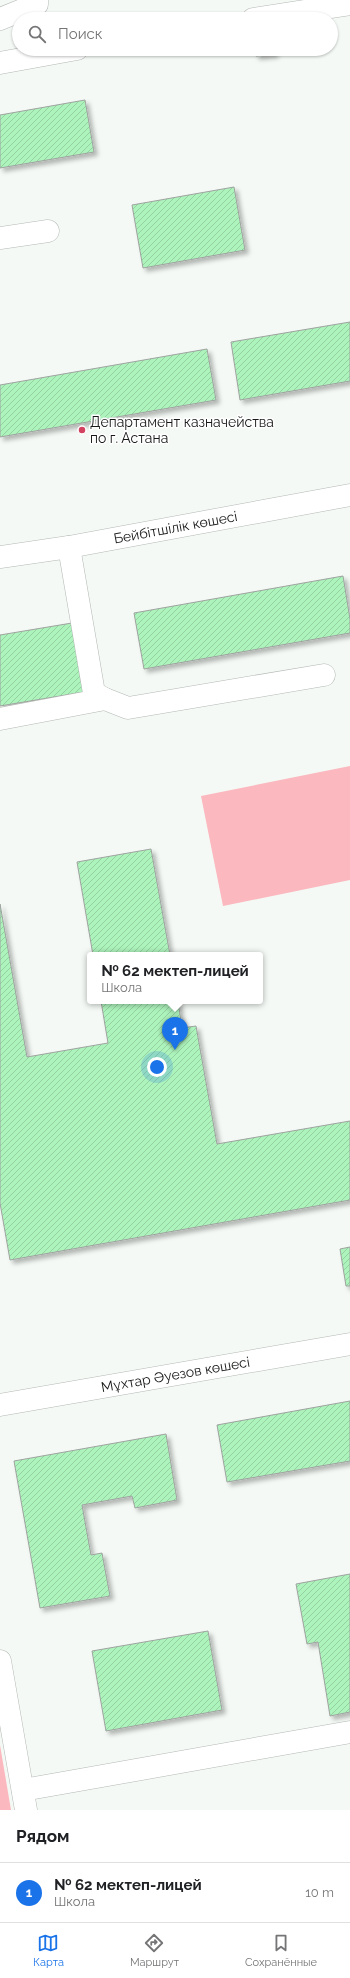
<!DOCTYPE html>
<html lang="ru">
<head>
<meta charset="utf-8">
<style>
  body { margin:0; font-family:Raleway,sans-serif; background:#f6f6f6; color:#202124 }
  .you { position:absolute; left:157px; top:1067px; width:14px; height:14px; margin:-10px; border:3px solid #fff; border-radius:50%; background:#1a73e8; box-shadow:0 0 0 6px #1a73e833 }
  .badge { display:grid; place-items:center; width:26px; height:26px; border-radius:50%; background:#1a73e8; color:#fff; font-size:13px; font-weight:700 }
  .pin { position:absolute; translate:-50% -33px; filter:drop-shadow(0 1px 2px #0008) }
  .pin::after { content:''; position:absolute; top:21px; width:14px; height:12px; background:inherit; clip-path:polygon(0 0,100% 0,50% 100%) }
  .popup { position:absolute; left:87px; top:952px; width:176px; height:52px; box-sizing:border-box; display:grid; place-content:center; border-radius:4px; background:#fff; filter:drop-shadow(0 1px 3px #0005); font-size:13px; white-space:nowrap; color:#757577 }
  .popup b { font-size:15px; color:#202124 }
  .popup::after { content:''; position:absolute; left:50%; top:100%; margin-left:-8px; border:8px solid transparent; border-top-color:#fff }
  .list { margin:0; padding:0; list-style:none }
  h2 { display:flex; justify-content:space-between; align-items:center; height:52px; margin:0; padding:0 16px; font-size:17px }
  h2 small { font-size:13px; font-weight:400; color:#757577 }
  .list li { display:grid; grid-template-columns:26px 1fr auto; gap:12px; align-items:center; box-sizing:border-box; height:60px; padding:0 16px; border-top:1px solid #e0e0e0 }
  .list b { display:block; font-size:15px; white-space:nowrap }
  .list p { margin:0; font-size:13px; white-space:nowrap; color:#757577 }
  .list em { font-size:13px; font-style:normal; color:#757577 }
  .icon { flex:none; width:22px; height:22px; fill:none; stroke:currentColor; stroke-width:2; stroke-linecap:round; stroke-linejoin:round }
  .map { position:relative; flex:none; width:350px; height:1810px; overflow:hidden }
  .search { position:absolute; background:#fff; box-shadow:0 1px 3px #0004; left:12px; right:12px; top:12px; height:44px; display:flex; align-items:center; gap:10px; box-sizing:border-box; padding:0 14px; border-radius:22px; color:#757577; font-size:15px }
  .sheet { height:112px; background:#fff }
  nav { display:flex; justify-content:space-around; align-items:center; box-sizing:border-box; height:56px; border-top:1px solid #e0e0e0; background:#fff; font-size:11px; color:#757577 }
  nav a { display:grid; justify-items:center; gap:2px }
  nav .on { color:#1a73e8 }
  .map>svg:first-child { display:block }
  .green { fill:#fbb8be }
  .building { fill:url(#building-hatch); stroke:#9ea39f; filter:url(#shadow) }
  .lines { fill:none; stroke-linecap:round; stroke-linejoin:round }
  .minor-casing { stroke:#b4b9b5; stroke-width:23 }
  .major-casing { stroke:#b4b9b5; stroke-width:23 }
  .minor { stroke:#fff; stroke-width:22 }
  .major { stroke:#fff; stroke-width:22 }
  .poi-dot { fill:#d24260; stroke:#fff; stroke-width:1.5 }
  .labels { text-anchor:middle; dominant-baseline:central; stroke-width:3; stroke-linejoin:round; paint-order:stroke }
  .poi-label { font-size:14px; fill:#161816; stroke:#fff; text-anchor:start }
  .street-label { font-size:14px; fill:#161816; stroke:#fff }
</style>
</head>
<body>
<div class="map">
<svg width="350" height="1810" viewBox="0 0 350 1810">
  <defs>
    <pattern id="building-hatch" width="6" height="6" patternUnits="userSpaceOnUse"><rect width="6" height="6" fill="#adf3bc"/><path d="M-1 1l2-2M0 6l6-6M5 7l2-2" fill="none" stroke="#94d0a1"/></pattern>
    <filter id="shadow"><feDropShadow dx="3.5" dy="3.5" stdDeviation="2" flood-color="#0004"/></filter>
  </defs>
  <rect width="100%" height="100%" fill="#f4f9f5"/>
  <g class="green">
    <polygon points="350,766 350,880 223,906 201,796"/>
    <polygon points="0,1745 11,1810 0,1810"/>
  </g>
  <g class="building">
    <polygon points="255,49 274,49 275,54 256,56"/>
    <polygon points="85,100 94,152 0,168 0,115"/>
    <polygon points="234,187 245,250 143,268 132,205"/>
    <polygon points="350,322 350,381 240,400 231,342"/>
    <polygon points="207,349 216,400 0,437 0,385"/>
    <polygon points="343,576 350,619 350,633 144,669 134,613"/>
    <polygon points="72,623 84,692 0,706 0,635"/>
    <polygon points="151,849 170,955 93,955 77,862"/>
    <polygon points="0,904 27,1057 108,1043 101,1001 178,1001 182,1028 196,1026 217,1144 350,1121 350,1200 10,1260 0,1203"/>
    <polygon points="350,1247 350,1286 346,1286 340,1249"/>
    <polygon points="350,1401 350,1461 227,1482 217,1425"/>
    <polygon points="166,1434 177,1500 135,1508 132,1496 82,1505 91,1555 102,1553 110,1596 40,1608 14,1461"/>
    <polygon points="350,1574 350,1712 330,1716 318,1642 307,1644 296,1584"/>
    <polygon points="208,1631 222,1710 106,1731 92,1651"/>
  </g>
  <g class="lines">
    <defs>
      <g id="minor">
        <polyline points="0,19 37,4 37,0"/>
        <polyline points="253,19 350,4"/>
        <polyline points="0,63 77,49"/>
        <polyline points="0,238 48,231"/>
        <polyline points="69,547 94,693 105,699"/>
        <polyline points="0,719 105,699 128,708 324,675"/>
        <path id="s1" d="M0,1405L350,1344"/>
        <polyline points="0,1661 26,1810"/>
        <polyline points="23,1790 350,1732"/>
      </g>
      <g id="major">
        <path id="s2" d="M0,557L69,547L350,495"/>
      </g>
    </defs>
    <use href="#minor" class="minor-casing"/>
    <use href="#major" class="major-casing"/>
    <use href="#minor" class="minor"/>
    <use href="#major" class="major"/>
  </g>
  <circle class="poi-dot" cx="82" cy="430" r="4"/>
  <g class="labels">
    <g class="poi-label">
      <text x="90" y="422">Департамент казначейства<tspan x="90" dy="16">по г. Астана</tspan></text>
    </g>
    <g class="street-label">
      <text stroke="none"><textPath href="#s2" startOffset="178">Бейбітшілік көшесі</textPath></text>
      <text stroke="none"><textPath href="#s1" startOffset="178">Мұхтар Әуезов көшесі</textPath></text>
    </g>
  </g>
</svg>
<div class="you"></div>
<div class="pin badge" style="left:175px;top:1050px">1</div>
<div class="popup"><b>№ 62 мектеп-лицей</b>Школа</div>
<div class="search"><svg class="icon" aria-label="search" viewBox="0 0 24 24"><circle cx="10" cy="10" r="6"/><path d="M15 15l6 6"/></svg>Поиск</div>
</div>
<section class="sheet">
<h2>Рядом<small></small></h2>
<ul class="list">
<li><span class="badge">1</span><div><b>№ 62 мектеп-лицей</b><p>Школа</p></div><em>10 m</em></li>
</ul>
</section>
<nav>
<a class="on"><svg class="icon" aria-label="map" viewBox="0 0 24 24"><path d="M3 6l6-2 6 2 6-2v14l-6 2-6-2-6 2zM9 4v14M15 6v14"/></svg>Карта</a>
<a><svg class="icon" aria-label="directions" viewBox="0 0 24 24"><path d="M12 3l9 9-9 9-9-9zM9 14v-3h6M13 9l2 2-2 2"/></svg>Маршрут</a>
<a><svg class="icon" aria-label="saved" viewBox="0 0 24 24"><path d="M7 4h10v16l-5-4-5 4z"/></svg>Сохранённые</a>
</nav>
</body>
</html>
